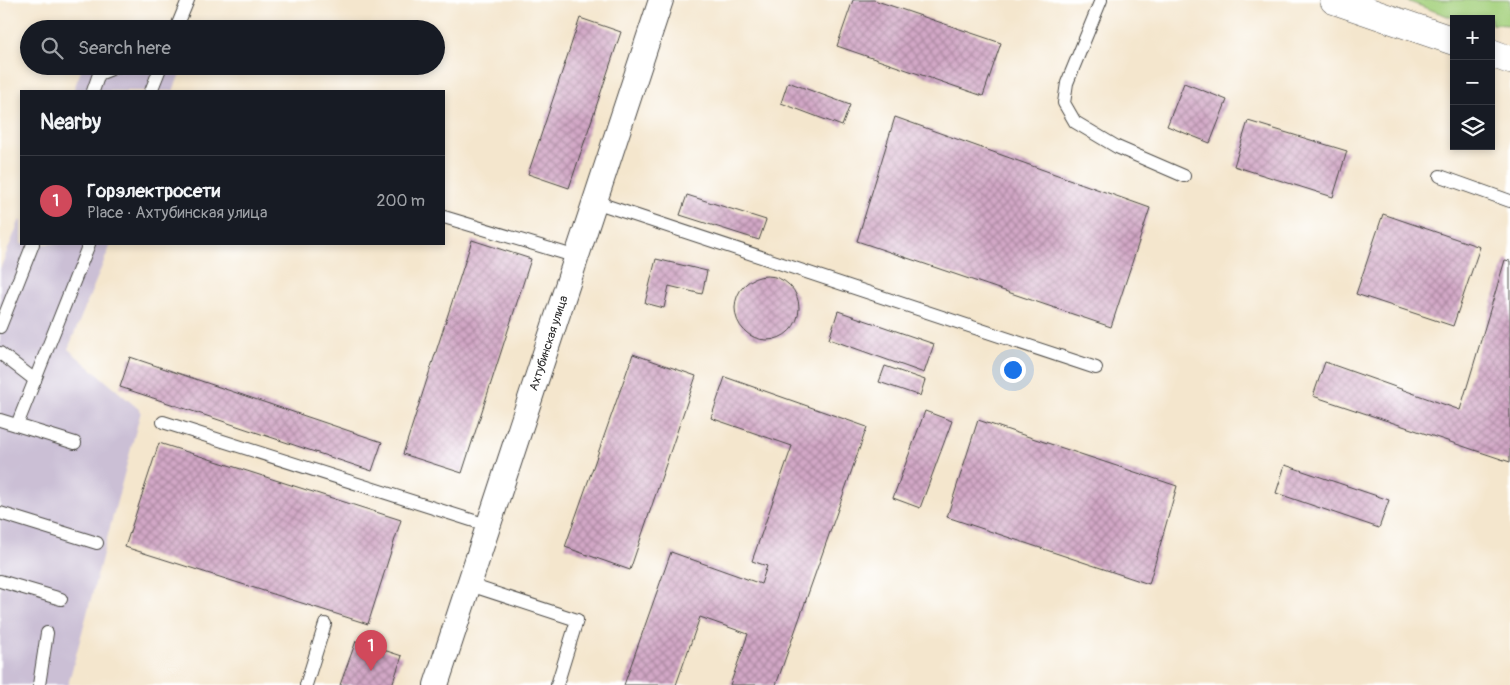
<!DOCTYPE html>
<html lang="en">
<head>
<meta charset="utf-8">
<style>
  body { margin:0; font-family:Pangolin,sans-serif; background:#20242c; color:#f1f3f6 }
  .controls { position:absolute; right:15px; top:15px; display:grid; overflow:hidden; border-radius:0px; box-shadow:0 2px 8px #0003 }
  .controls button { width:45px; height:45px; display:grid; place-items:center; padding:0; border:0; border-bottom:1px solid #363941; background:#171b24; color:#f1f3f6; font:25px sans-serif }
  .you { position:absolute; left:1012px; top:369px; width:18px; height:18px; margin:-12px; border:4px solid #fff; border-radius:50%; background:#1a73e8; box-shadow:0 0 0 8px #1a73e833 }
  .badge { display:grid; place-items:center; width:32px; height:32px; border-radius:50%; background:#d1495b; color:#fff; font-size:16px; font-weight:700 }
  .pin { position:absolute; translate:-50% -41px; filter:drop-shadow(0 1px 2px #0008) }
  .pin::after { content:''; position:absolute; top:26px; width:18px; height:15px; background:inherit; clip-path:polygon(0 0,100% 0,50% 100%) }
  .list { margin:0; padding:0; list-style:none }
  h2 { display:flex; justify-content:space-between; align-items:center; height:65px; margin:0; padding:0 20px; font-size:21px }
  h2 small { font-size:16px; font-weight:400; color:#9ea1a6 }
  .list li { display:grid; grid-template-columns:32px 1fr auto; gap:15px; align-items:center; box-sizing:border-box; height:90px; padding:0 20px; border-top:1px solid #363941 }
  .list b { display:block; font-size:19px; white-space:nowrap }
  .list p { margin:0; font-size:16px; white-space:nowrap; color:#9ea1a6 }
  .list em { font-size:16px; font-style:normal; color:#9ea1a6 }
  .icon { flex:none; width:28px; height:28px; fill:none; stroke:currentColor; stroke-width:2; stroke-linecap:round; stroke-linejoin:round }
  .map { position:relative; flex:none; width:1510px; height:685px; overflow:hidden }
  .search { position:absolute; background:#171b24; box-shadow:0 2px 8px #0003; left:20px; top:20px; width:425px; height:55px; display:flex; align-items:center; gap:12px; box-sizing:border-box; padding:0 18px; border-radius:28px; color:#9ea1a6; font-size:19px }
  .panel { position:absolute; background:#171b24; box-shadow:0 2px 8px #0003; left:20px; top:90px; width:425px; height:155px; border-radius:0px }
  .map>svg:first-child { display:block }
  .industrial { fill:#cbbfd5 }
  .green { fill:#a5d17e; stroke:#687e54 }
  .building { fill:url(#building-cross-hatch) }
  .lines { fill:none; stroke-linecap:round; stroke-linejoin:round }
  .service-casing { stroke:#494743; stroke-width:14 }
  .minor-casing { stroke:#494743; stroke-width:26 }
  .tertiary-casing { stroke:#494743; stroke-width:29 }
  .service { stroke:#fff; stroke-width:12 }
  .minor { stroke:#fff; stroke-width:24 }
  .tertiary { stroke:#fff; stroke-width:28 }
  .labels { text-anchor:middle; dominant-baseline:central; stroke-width:4.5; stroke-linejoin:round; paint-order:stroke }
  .street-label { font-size:12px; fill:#2b2b2b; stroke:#fff }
</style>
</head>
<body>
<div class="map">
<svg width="1510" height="685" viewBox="0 0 1510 685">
  <defs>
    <pattern id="building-cross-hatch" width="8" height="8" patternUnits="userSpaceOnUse" patternTransform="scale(1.25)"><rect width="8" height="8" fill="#d2a7c6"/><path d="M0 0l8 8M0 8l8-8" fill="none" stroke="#ab88a1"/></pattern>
  </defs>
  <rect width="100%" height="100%" fill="#fff"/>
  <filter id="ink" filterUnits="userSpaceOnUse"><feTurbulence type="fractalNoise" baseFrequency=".02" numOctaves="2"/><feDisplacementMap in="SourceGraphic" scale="10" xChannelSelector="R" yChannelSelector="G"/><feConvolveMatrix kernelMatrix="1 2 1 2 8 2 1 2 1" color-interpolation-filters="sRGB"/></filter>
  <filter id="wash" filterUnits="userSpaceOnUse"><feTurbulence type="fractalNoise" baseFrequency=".0096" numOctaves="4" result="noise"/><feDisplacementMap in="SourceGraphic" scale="20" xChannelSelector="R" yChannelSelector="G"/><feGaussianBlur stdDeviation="1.12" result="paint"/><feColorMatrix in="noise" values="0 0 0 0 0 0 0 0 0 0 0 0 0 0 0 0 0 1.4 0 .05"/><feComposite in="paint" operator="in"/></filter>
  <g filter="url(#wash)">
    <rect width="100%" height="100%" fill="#f4e6cd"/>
    <g class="industrial">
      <polygon points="83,66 183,66 173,91 73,91"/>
      <polygon points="21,217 21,244 111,244 68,349 141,411 68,685 0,685 0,269"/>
    </g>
    <polygon class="green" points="1404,0 1510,0 1510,25 1491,24 1491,19 1456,19"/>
    <g id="blocks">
      <g class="building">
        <polygon points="853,0 874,0 1001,43 983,96 837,46"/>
        <polygon points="580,18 621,32 569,188 528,174"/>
        <polygon points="788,82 850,105 842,126 781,103"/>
        <polygon points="1184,83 1227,100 1210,143 1167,126"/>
        <polygon points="895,117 1150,208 1111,327 857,241"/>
        <polygon points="1248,121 1347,151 1333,197 1234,166"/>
        <polygon points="687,195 766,220 759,240 680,215"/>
        <polygon points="1383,214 1480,247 1453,326 1356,294"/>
        <polygon points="472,240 531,259 462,473 403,454"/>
        <polygon points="656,259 707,271 702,294 669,286 664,308 645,303"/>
        <polygon points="1505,260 1510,261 1510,462 1313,396 1325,362 1460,410"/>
        <circle cx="767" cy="308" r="32"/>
        <polygon points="838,311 934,344 924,373 829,339"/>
        <polygon points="633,354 696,376 630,570 565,547"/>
        <polygon points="130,357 382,442 372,471 120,387"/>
        <polygon points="885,366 925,380 920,396 879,382"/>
        <polygon points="725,377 867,427 776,685 730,685 748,634 700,617 676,685 624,685 671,552 761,584 767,566 752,561 792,446 711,418"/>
        <polygon points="925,411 952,421 920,508 893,498"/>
        <polygon points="978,420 1177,486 1149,584 947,517"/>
        <polygon points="159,443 401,520 368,624 125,547"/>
        <polygon points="1285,465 1389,500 1379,528 1276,493"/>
        <polygon points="356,641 402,656 392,685 340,685"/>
      </g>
    </g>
  </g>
  <g filter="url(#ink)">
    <use href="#blocks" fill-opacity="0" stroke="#494743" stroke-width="1"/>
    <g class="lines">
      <defs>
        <g id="service">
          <polyline points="1101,0 1067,83 1064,103 1075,122 1117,147 1184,176"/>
          <polyline points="176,29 188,0"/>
          <polyline points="93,91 99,74 119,66"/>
          <polyline points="151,91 161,66"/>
          <polyline points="1440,176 1510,201"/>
          <polyline points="595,202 1096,368"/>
          <polyline points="444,217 577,257"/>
          <polyline points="0,327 33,244"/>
          <polyline points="0,353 35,380"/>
          <polyline points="0,420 75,443"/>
          <polyline points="163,422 490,526"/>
          <polyline points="17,425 89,244"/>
          <polyline points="0,513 97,543"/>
          <polyline points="0,581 61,599"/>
          <polyline points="470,585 577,620 557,685"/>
          <polyline points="39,685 47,633"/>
          <polyline points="306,685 325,624"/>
        </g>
        <g id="minor">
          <path id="s1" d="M436,685L661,0"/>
        </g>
        <g id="tertiary">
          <polyline points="1334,0 1454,41"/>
          <polyline points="1491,53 1510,60"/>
        </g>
      </defs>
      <use href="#service" class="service-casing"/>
      <use href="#minor" class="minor-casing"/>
      <use href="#tertiary" class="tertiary-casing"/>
      <use href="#service" class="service"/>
      <use href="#minor" class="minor"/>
      <use href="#tertiary" class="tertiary"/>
    </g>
  </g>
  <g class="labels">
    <g class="street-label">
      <text stroke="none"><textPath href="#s1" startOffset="360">Ахтубинская улица</textPath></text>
    </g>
  </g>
</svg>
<div class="controls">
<button>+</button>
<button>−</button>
<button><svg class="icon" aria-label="layers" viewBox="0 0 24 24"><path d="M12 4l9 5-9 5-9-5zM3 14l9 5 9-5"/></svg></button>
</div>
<div class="you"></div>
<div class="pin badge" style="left:371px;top:671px">1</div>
<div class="search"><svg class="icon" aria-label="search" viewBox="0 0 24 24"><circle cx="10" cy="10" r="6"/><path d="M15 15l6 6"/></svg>Search here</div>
<section class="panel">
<h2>Nearby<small></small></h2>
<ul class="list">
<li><span class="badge">1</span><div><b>Горэлектросети</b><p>Place · Ахтубинская улица</p></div><em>200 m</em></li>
</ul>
</section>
</div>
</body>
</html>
